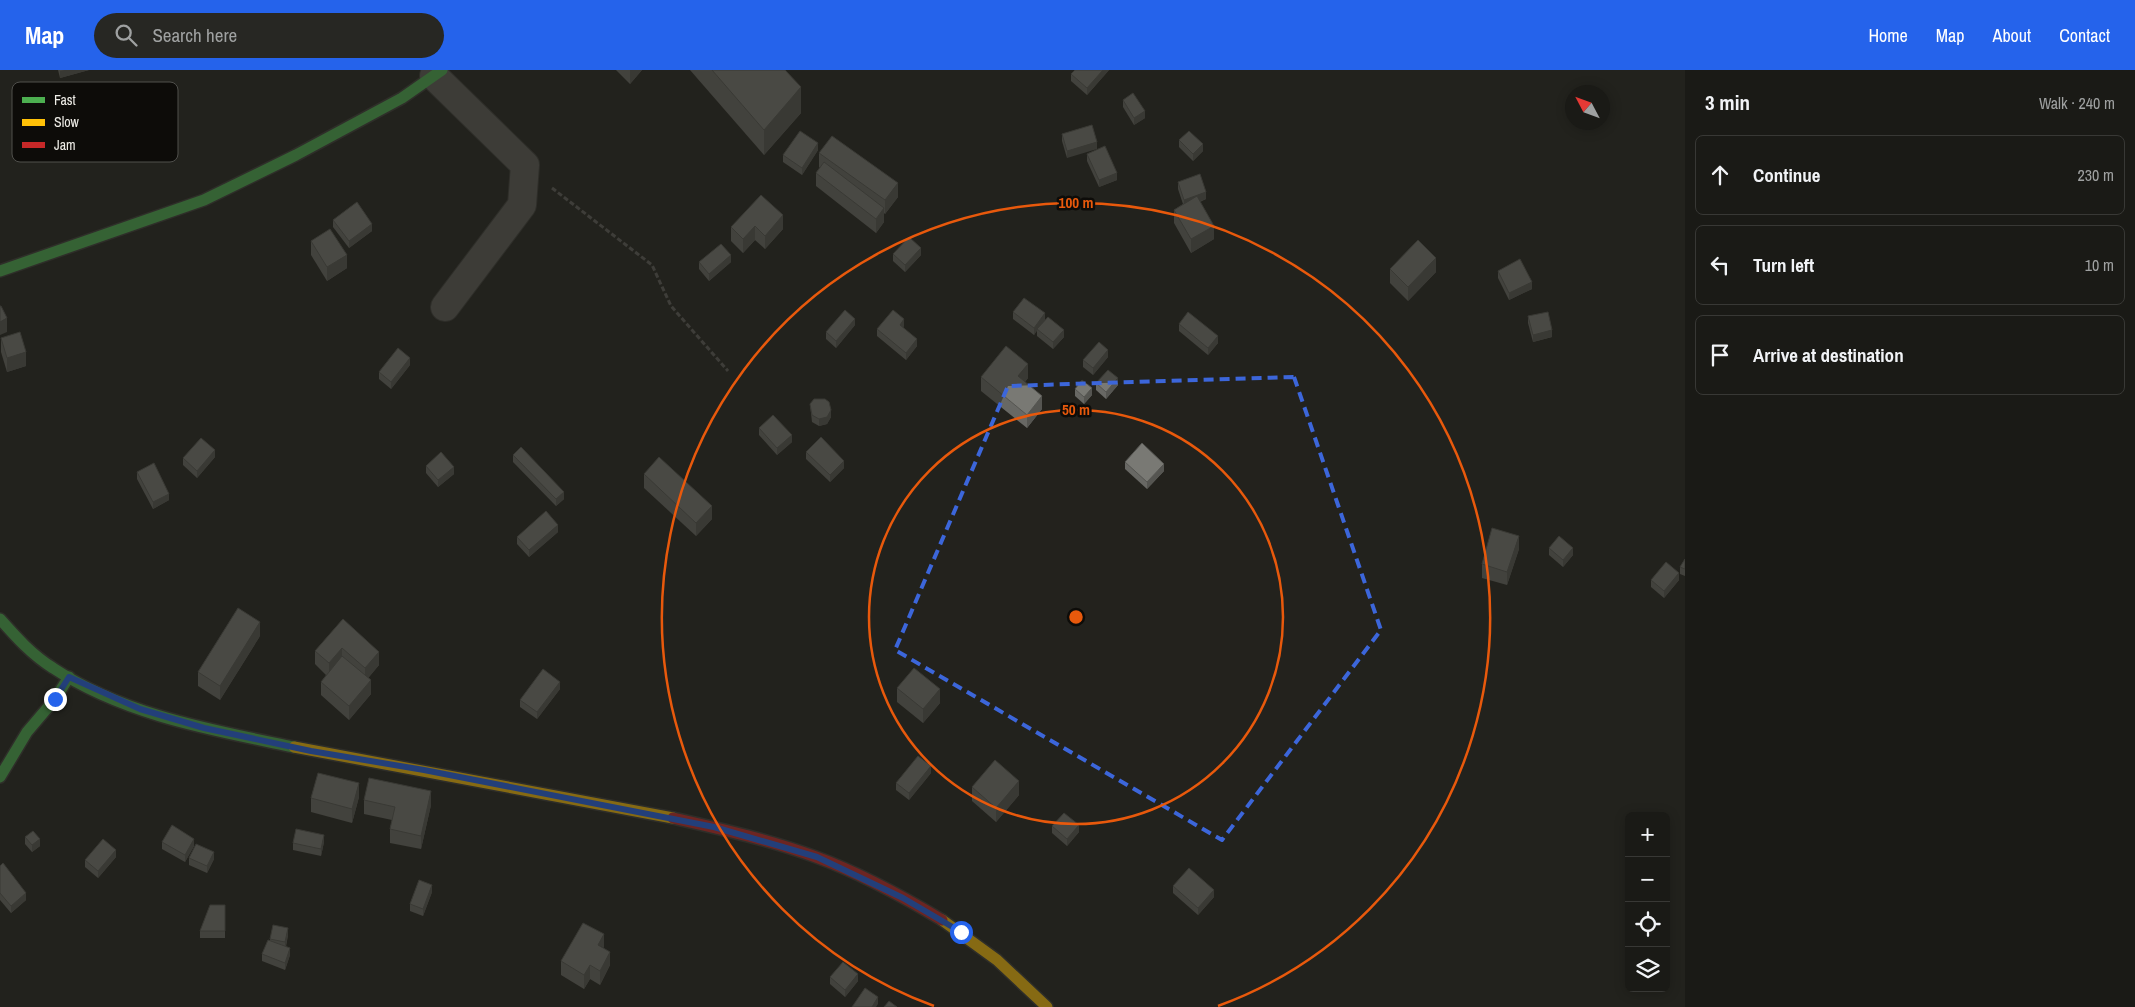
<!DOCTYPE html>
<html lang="en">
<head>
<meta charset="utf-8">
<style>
  body { margin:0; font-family:"Archivo Narrow",sans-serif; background:#272723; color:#f1f3f6 }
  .controls { position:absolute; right:15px; bottom:15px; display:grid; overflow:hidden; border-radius:8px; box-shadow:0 2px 12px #0003 }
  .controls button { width:45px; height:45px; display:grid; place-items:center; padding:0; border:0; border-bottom:1px solid #383835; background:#1a1a16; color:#f1f3f6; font:25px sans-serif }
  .compass { position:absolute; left:1565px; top:15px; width:45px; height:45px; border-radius:50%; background:#1a1a16; box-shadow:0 2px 12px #0003; rotate:311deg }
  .stop { position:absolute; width:15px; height:15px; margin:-11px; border:4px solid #2563eb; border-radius:50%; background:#fff }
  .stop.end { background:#2563eb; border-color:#fff; box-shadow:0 1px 5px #0008 }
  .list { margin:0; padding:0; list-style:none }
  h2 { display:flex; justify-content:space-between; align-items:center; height:65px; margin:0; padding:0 20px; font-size:21px }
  h2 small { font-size:16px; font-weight:400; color:#9fa1a1 }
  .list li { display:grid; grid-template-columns:32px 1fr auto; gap:15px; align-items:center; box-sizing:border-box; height:80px; margin:0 10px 10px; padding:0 10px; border:1px solid #383835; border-radius:8px }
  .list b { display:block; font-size:19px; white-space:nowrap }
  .list em { font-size:16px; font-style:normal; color:#9fa1a1 }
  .icon { flex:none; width:28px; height:28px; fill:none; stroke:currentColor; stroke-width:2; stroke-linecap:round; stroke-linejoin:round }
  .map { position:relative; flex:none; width:1685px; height:937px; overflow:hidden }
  header { display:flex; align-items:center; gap:30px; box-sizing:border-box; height:70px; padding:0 25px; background:#2563eb; color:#fff }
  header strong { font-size:24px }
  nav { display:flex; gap:28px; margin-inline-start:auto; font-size:18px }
  .search { width:350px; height:45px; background:#272723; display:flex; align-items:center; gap:12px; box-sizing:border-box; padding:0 18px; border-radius:28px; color:#9fa1a1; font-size:19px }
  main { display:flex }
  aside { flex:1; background:#1a1a16 }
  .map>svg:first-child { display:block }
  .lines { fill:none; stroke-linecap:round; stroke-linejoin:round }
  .street-casing { stroke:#3d3c38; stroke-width:30 }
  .fast-casing { stroke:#3d3c38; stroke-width:14 }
  .slow-casing { stroke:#3d3c38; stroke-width:14 }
  .jam-casing { stroke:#3d3c38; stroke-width:14 }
  .path { stroke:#5f5e5b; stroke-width:3; stroke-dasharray:5 2.5; stroke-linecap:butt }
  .street { stroke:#5d5c58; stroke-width:28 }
  .fast { stroke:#4caf50; stroke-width:11 }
  .slow { stroke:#ffc107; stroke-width:11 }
  .jam { stroke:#c62828; stroke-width:11 }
  .wall { fill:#686864 }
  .shaded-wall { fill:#555551 }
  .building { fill:#797974; stroke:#555551 }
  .route { stroke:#2563eb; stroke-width:6 }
  .marked { fill:none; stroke:#3c66da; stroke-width:4; stroke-dasharray:10 6; stroke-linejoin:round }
  .ring { fill:none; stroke:#e8590c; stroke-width:2.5 }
  .key { fill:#0d0c09; stroke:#50504c; stroke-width:1 }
  .key-label { font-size:14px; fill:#eeede7 }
  .centre { fill:#e8590c; stroke:#0d0c09; stroke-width:2.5 }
  .ring-label { font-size:15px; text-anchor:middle; font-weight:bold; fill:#e8590c; stroke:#0d0c09; stroke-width:5; stroke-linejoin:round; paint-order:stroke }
</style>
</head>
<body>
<header>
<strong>Map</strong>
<div class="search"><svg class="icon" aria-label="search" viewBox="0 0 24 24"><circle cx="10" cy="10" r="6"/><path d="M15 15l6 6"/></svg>Search here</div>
<nav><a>Home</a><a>Map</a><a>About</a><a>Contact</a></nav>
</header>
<main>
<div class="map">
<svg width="1685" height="937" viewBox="0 0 1685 937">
  <rect width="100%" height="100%" fill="#23221d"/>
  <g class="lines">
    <defs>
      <polyline id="street" points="434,6 525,95 522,135 445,237"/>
      <g id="fast">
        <polyline points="0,201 204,130 296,85 402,28 442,0"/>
        <path d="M0,549C16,567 32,585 53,598C124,645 212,660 294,677"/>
        <polyline points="0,707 27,662 55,629 69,607"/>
      </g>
      <g id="slow">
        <polyline points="294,677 673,748"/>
        <polyline points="942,850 997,890 1047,937"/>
      </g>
      <path id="jam" d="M673,748C721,759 770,770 816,787C860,803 902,826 942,850"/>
    </defs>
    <use href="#street" class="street-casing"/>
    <use href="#fast" class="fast-casing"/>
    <use href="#slow" class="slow-casing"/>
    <use href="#jam" class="jam-casing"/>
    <polyline class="path" points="552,118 652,195 671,236 728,301"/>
    <use href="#street" class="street"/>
    <use href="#fast" class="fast"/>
    <use href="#slow" class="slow"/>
    <use href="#jam" class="jam"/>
  </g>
  <g class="wall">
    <polygon points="58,0 89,0 60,8"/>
    <polygon points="616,0 642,0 630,14"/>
    <polygon points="690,0 785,0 801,43 764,85"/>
    <polygon points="1109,0 1087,25 1071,11 1071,4"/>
    <polygon points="1123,30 1145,48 1134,55 1123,37"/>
    <polygon points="1092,55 1067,88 1062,71 1062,64"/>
    <polygon points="1179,70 1203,81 1193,91 1179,77"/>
    <polygon points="818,80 802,105 783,92 783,85"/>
    <polygon points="819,83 898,127 885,144 884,143 884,152 876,163 816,116 816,103 820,97 819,97"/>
    <polygon points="1087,84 1117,110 1099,117 1087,91"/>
    <polygon points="1178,112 1206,129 1200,132 1214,169 1191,183 1174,153 1174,140 1183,134 1178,119"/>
    <polygon points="783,145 783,159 765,179 755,170 743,183 731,171 731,157"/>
    <polygon points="333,150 372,161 349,178 333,157"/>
    <polygon points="311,171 347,198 327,211 311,185"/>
    <polygon points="893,184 921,185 905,202 893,191"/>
    <polygon points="699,192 731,192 709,211 699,199"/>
    <polygon points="1390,199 1436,202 1408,231 1390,213"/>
    <polygon points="1498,201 1532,219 1509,230 1498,208"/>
    <polygon points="1013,242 1045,250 1041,255 1064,267 1053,279 1037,266 1037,260 1034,265 1013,249"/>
    <polygon points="1528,246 1552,267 1533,272 1528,253"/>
    <polygon points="1179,254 1218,273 1208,285 1179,261"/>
    <polygon points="855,255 836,278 826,269 826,262"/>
    <polygon points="904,256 903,257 917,276 906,290 877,266 877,259"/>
    <polygon points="1,268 26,296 7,302 1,282"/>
    <polygon points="1108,287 1093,305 1083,297 1083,290"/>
    <polygon points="410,295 391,319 379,309 379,302"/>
    <polygon points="981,307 1028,308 1025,312 1042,339 1027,358 981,321"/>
    <polygon points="1096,313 1118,315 1106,329 1096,320"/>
    <polygon points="1075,319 1092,325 1084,334 1075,326"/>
    <polygon points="810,334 831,347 827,354 819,356 812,352"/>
    <polygon points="759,358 792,372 777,385 759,365"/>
    <polygon points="806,382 844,398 830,412 806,389"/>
    <polygon points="513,385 564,429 556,436 513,392"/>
    <polygon points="215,387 197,408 183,395 183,388"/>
    <polygon points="1125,392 1164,401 1147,419 1125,399"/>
    <polygon points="426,396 454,404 438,417 426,403"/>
    <polygon points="137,402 169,430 153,439 137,409"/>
    <polygon points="644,404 712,449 696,466 644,418"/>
    <polygon points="558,462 529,487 517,474 517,467"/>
    <polygon points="1549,478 1573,485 1563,497 1549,485"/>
    <polygon points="1519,479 1507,515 1482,508 1482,494"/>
    <polygon points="1685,489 1685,506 1680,504 1680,497"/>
    <polygon points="1651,510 1679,510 1664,528 1651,517"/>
    <polygon points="343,549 379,595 368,608 371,624 349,650 321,625 321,612 326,605 315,594 315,581"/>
    <polygon points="260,566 220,630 198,616 198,602"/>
    <polygon points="897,618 940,633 923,653 897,632"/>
    <polygon points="560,619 537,649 520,637 520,630"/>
    <polygon points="931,703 909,730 896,720 896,713"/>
    <polygon points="972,717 1019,725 996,752 972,731"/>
    <polygon points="359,727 352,753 311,742 311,728"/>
    <polygon points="364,730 431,735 421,779 390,773 390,759 392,750 364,744"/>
    <polygon points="1052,756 1079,762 1067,776 1052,763"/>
    <polygon points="25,767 40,776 32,782 25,774"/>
    <polygon points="162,772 194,776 185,792 162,779"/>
    <polygon points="324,772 321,786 293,780 293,773"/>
    <polygon points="116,787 98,808 85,797 85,790"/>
    <polygon points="189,788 214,789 207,803 189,795"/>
    <polygon points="0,796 26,830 11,843 0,830"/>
    <polygon points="1173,816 1214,827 1198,845 1173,823"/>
    <polygon points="432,822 423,846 410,841 410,834"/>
    <polygon points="225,835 225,868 200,868 200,861"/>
    <polygon points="288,865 286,877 290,885 285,900 262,891 262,884 270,871 270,869"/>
    <polygon points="604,878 610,895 600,915 590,909 584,919 561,905 561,891"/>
    <polygon points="830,907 858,911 845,927 830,914"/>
  </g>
  <g class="shaded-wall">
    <polygon points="65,0 89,0 60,8 60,1"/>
    <polygon points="630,0 642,0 630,14"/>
    <polygon points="1103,0 1109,0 1087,25 1087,18"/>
    <polygon points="801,17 801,43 764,85 764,60"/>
    <polygon points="1145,41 1145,48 1134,55 1134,48"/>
    <polygon points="1097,72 1097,79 1067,88 1067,81"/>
    <polygon points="818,73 818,80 802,105 802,98"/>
    <polygon points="1203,74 1203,81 1193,91 1193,84"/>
    <polygon points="1117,103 1117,110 1099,117 1099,110"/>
    <polygon points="898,113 898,127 885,144 885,130"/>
    <polygon points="1206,122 1206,129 1184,137 1184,130"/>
    <polygon points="884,138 884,152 876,163 876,149"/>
    <polygon points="783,145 783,159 765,179 765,166"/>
    <polygon points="372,154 372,161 349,178 349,171"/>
    <polygon points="755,156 755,170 743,183 743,169"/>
    <polygon points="1214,156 1214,169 1191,183 1191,169"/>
    <polygon points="921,178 921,185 905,202 905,195"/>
    <polygon points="347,185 347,198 327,211 327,197"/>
    <polygon points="731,185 731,192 709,211 709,204"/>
    <polygon points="1436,188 1436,202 1408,231 1408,217"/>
    <polygon points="1532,212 1532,219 1509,230 1509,223"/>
    <polygon points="1045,243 1045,250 1034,265 1034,258"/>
    <polygon points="7,248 7,262 0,265 0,252"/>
    <polygon points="855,249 855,255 836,278 836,271"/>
    <polygon points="904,249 904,256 900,262 900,255"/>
    <polygon points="1064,260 1064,267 1053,279 1053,272"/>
    <polygon points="1552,260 1552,267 1533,272 1533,265"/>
    <polygon points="1218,266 1218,273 1208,285 1208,278"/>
    <polygon points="917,269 917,276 906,290 906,283"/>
    <polygon points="1108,280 1108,287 1093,305 1093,298"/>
    <polygon points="26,282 26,296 7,302 7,288"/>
    <polygon points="410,288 410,295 391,319 391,312"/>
    <polygon points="1028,294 1028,308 1018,320 1018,306"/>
    <polygon points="1118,308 1118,315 1106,329 1106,322"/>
    <polygon points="1092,318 1092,325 1084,334 1084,327"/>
    <polygon points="1042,326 1042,339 1027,358 1027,345"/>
    <polygon points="831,340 831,347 827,354 819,356 819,349"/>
    <polygon points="792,365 792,372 777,385 777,378"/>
    <polygon points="215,380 215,387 197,408 197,401"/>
    <polygon points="844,391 844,398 830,412 830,405"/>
    <polygon points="1164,394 1164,401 1147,419 1147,412"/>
    <polygon points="454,397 454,404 438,417 438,410"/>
    <polygon points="564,422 564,429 556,436 556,429"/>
    <polygon points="169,424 169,430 153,439 153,432"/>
    <polygon points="712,436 712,449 696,466 696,453"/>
    <polygon points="558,455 558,462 529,487 529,480"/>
    <polygon points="1519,466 1519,479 1507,515 1507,502"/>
    <polygon points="1573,478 1573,485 1563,497 1563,490"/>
    <polygon points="1679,503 1679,510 1664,528 1664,521"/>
    <polygon points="260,552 260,566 220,630 220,616"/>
    <polygon points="342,578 342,592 329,607 329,593"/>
    <polygon points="379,582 379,595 365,612 365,598"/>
    <polygon points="371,610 371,624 349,650 349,636"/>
    <polygon points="560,612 560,619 537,649 537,642"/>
    <polygon points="940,619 940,633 923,653 923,639"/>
    <polygon points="931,696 931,703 909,730 909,723"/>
    <polygon points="1019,711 1019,725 996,752 996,738"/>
    <polygon points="359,713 359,727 352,753 352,739"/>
    <polygon points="431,721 431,735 421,779 421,766"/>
    <polygon points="1079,755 1079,762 1067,776 1067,769"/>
    <polygon points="324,765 324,772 321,786 321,779"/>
    <polygon points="40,769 40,776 32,782 32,775"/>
    <polygon points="194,769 194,776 185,792 185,785"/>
    <polygon points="116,780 116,787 98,808 98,801"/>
    <polygon points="214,782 214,789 207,803 207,796"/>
    <polygon points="432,815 432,822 423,846 423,839"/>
    <polygon points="1214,820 1214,827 1198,845 1198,838"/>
    <polygon points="26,823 26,830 11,843 11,836"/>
    <polygon points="288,858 288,865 285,879 285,872"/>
    <polygon points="604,864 604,878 598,875"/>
    <polygon points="290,878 290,885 285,900 285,893"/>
    <polygon points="610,882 610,895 600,915 600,901"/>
    <polygon points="590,895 590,909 584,919 584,905"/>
    <polygon points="858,904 858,911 845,927 845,920"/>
    <polygon points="878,927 878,934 876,937 872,937"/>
  </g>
  <g class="building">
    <polygon points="712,0 785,0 801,17 764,60"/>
    <polygon points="1075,0 1103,0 1087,18 1071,4"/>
    <polygon points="1133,23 1145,41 1134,48 1123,30"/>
    <polygon points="1092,55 1097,72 1067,81 1062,64"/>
    <polygon points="800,61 818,73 802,98 783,85"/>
    <polygon points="1189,61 1203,74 1193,84 1179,70"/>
    <polygon points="832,66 898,113 885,130 819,83"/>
    <polygon points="1105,76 1117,103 1099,110 1087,84"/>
    <polygon points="824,92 884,138 876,149 816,103"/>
    <polygon points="1200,104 1206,122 1184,130 1178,112"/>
    <polygon points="761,125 783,145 765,166 755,156 743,169 731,157"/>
    <polygon points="1197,126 1214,156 1191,169 1174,140"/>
    <polygon points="357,132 372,154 349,171 333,150"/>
    <polygon points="330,159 347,185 327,197 311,171"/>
    <polygon points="909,167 921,178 905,195 893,184"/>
    <polygon points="1418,170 1436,188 1408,217 1390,199"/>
    <polygon points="721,174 731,185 709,204 699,192"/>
    <polygon points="1520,189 1532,212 1509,223 1498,201"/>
    <polygon points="1024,228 1045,243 1034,258 1013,242"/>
    <polygon points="0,236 1,236 7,248 0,252"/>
    <polygon points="845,240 855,249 836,271 826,262"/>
    <polygon points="893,240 904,249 900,255 917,269 906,283 877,259"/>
    <polygon points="1188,242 1218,266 1208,278 1179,254"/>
    <polygon points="1548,242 1552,260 1533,265 1528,246"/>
    <polygon points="1048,247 1064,260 1053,272 1037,259"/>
    <polygon points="20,262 26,282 7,288 1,268"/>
    <polygon points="1099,272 1108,280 1093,298 1083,290"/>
    <polygon points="1006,276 1028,294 1018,306 1042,326 1027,345 981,307"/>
    <polygon points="398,278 410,288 391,312 379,302"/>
    <polygon points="1108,300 1118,308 1106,322 1096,313"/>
    <polygon points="1082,310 1092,318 1084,327 1075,319"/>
    <polygon points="814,329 825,329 829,332 831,340 827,347 819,349 812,345 810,334"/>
    <polygon points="773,345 792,365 777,378 759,358"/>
    <polygon points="821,367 844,391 830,405 806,382"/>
    <polygon points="201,368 215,380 197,401 183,388"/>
    <polygon points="1142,373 1164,394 1147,412 1125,392"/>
    <polygon points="521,377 564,422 556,429 513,385"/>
    <polygon points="441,382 454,397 438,410 426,396"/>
    <polygon points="659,387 712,436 696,453 644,404"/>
    <polygon points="154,393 169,424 153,432 137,402"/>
    <polygon points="546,441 558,455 529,480 517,467"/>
    <polygon points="1492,458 1519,466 1507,502 1482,494"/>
    <polygon points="1559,466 1573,478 1563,490 1549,478"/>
    <polygon points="1685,489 1685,499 1680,497"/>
    <polygon points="1666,492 1679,503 1664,521 1651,510"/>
    <polygon points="238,538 260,552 220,616 198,602"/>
    <polygon points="343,549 379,582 365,598 342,578 329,593 315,581"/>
    <polygon points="342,586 371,610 349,636 321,612"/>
    <polygon points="914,598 940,619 923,639 897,618"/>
    <polygon points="543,599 560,612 537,642 520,630"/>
    <polygon points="918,686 931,696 909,723 896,713"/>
    <polygon points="995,690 1019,711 996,738 972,717"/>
    <polygon points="318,703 359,713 352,739 311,728"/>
    <polygon points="369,708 431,721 421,766 390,759 395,737 364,730"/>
    <polygon points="1064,743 1079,755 1067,769 1052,756"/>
    <polygon points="172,755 194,769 185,785 162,772"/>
    <polygon points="296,759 324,765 321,779 293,773"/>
    <polygon points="33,761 40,769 32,775 25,767"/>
    <polygon points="103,769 116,780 98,801 85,790"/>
    <polygon points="196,774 214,782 207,796 189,788"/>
    <polygon points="3,793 26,823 11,836 0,823 0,796"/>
    <polygon points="1189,798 1214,820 1198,838 1173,816"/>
    <polygon points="419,810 432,815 423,839 410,834"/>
    <polygon points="210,835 225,835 225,861 200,861"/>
    <polygon points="583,853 604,864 598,875 610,882 600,901 590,895 584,905 561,891"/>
    <polygon points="273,855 288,858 285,872 270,869"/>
    <polygon points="268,870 290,878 285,893 262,884"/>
    <polygon points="843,892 858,904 845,920 830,907"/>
    <polygon points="865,918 878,927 872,937 852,937"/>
    <polygon points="889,931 897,937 884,937"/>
  </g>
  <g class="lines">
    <polyline class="route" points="55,629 69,607 140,639 204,658 311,681 424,700 714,757 817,787 903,828 961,862"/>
  </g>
  <path d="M0 0H1685V937H0ZM1294,307L1381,560L1222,770L895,580L1008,316Z" fill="#23221d" fill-opacity=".55" fill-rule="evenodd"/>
  <path class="marked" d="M1294,307L1381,560L1222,770L895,580L1008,316Z"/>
  <g class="ring">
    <circle cx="1076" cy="547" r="207"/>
    <path d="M934 936A414 414 0 1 1 1218 936"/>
  </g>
  <rect x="12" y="12" width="166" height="80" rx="8" class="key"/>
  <rect x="22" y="27" width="23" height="6" fill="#4caf50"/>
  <rect x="22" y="49" width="23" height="7" fill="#ffc107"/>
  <rect x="22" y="72" width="23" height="6" fill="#c62828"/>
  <g class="key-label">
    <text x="54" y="35">Fast</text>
    <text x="54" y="57">Slow</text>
    <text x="54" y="80">Jam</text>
  </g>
  <circle cx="1076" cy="547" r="8" class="centre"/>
  <g class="ring-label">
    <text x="1076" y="138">100 m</text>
    <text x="1076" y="345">50 m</text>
  </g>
</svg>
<div class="controls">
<button>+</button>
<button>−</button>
<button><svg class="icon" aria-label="locate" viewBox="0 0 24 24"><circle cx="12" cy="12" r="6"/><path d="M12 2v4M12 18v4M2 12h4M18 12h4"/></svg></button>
<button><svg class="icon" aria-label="layers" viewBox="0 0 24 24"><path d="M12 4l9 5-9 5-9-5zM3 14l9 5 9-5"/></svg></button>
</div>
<svg class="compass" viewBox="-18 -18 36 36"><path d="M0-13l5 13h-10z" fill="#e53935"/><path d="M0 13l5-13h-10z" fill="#9fa1a1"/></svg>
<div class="stop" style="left:961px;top:862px"></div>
<div class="stop end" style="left:55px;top:629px"></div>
</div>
<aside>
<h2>3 min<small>Walk · 240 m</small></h2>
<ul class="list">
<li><svg class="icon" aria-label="ahead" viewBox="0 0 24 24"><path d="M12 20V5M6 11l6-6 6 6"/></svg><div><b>Continue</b></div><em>230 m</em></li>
<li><svg class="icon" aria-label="left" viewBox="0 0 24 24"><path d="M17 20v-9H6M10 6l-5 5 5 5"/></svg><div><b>Turn left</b></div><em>10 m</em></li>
<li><svg class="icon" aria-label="arrive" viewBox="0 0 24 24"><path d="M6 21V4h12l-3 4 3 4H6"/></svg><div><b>Arrive at destination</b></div></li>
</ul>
</aside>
</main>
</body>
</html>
